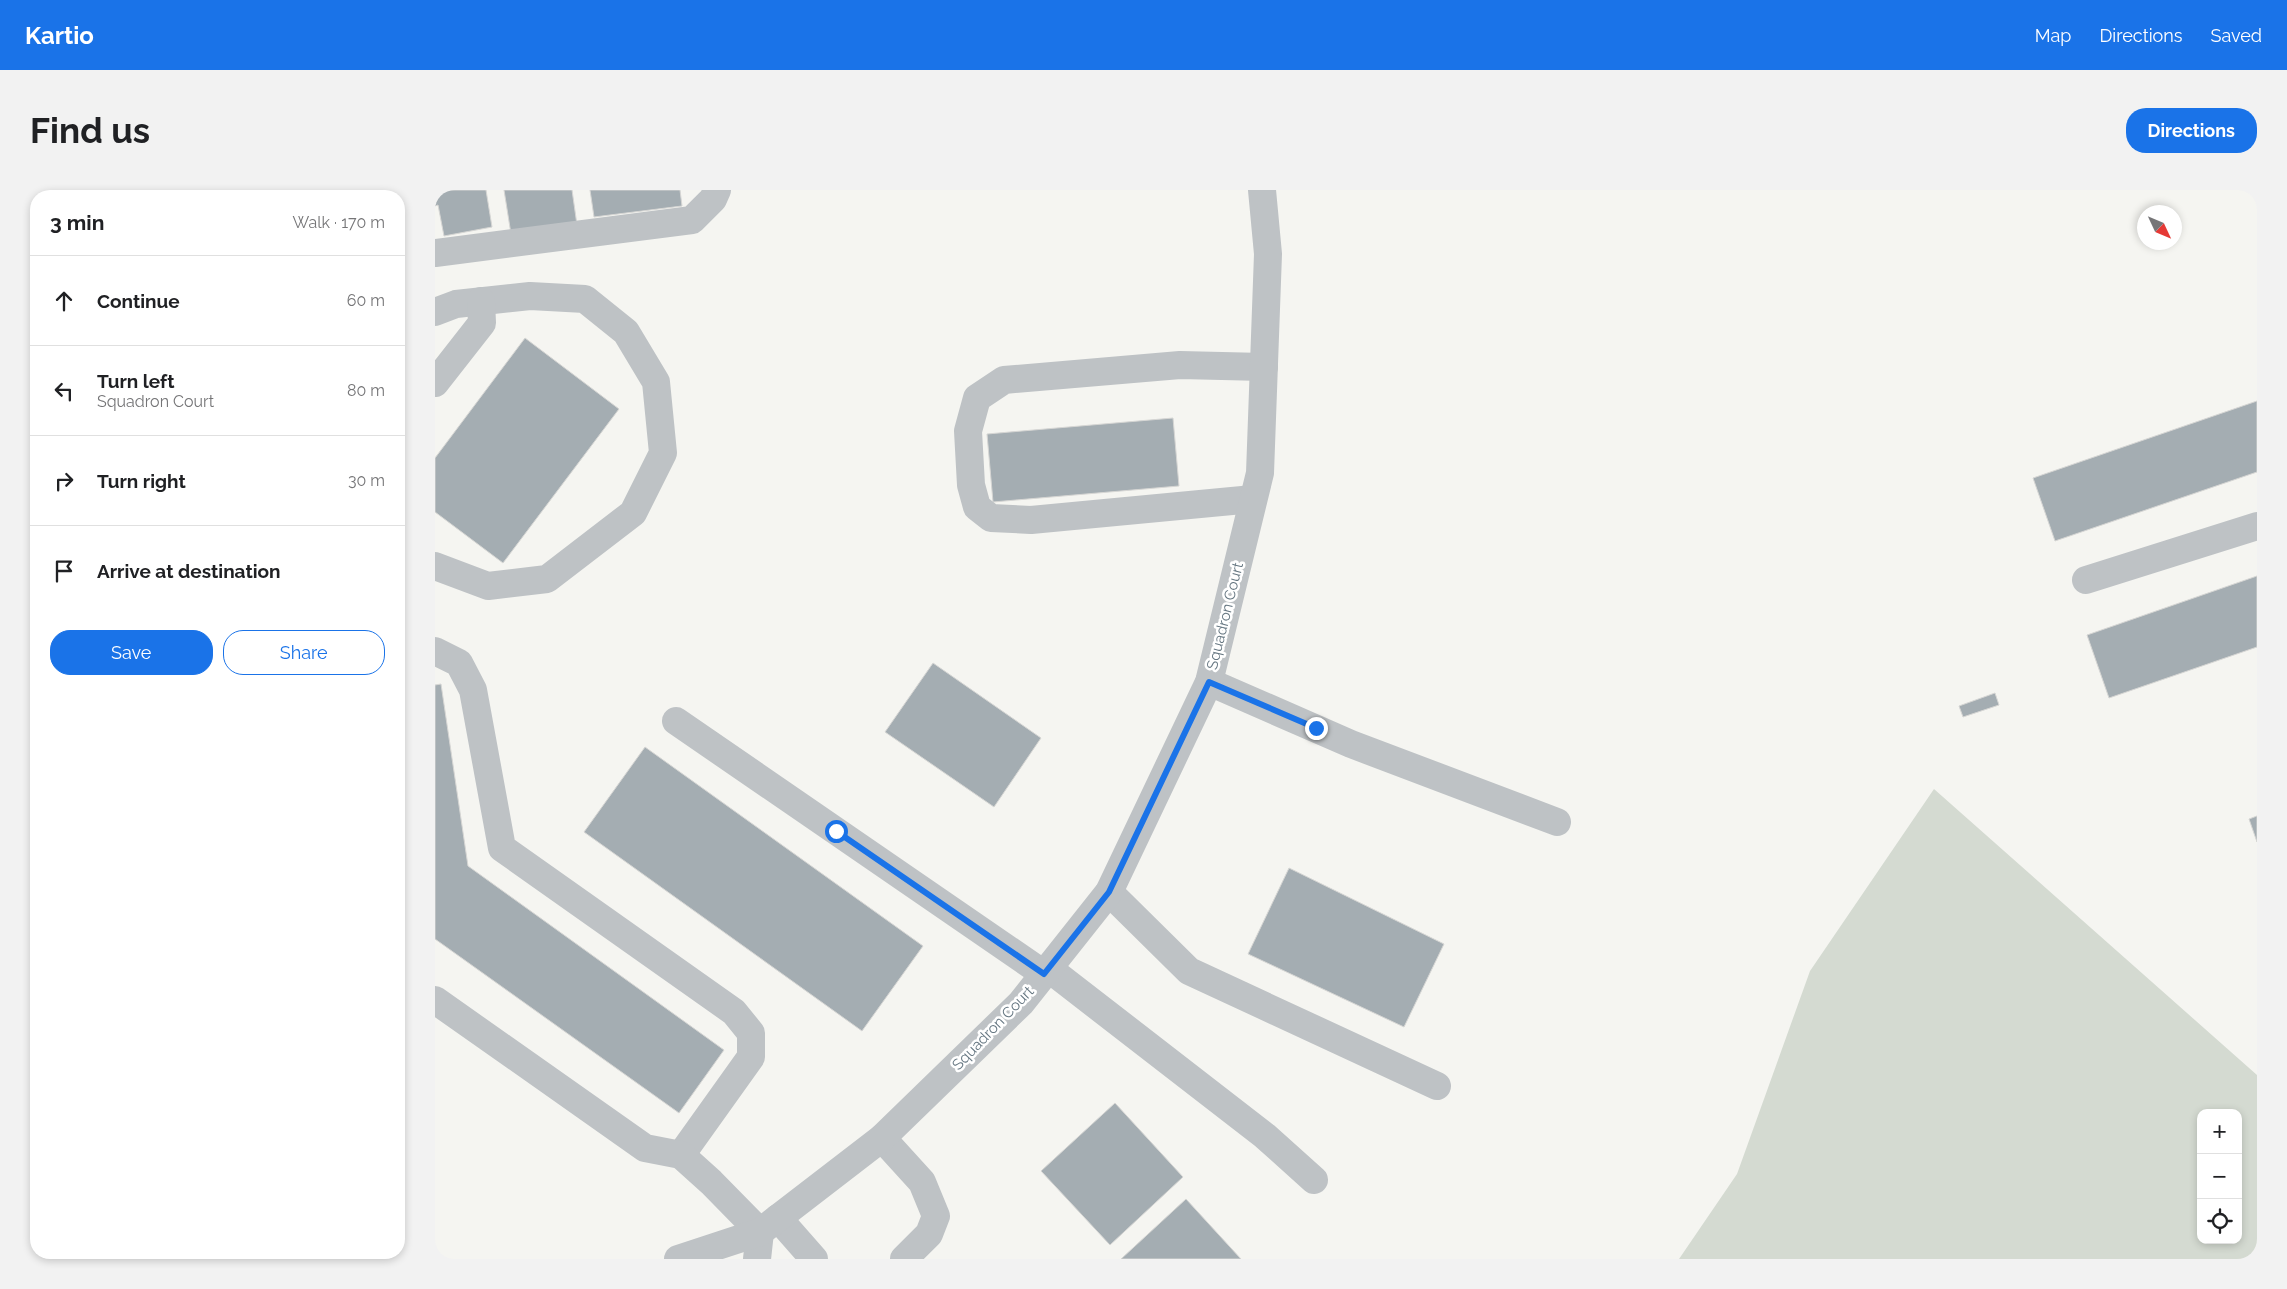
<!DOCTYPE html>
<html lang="en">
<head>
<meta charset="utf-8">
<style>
  body { margin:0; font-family:Raleway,sans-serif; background:#f2f2f2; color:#202124 }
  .controls { position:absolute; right:15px; bottom:15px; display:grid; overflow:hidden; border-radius:10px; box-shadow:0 2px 8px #0003 }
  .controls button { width:45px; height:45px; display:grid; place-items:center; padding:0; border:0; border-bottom:1px solid #e0e0e0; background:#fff; color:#202124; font:25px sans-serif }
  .compass { position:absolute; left:1702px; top:15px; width:45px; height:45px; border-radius:50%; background:#fff; box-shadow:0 2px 8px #0003; rotate:134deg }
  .stop { position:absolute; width:15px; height:15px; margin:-11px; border:4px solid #1a73e8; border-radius:50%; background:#fff }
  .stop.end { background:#1a73e8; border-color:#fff; box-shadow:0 1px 5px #0008 }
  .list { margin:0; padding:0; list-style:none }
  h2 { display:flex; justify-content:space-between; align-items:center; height:65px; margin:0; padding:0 20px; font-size:21px }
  h2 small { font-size:16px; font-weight:400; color:#757577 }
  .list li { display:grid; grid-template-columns:32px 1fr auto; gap:15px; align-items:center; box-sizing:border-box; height:90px; padding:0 20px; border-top:1px solid #e0e0e0 }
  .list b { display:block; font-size:19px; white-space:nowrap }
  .list p { margin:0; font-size:16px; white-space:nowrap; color:#757577 }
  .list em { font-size:16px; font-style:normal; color:#757577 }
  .actions { display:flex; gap:10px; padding:15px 20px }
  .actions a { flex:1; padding:11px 0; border:1px solid #1a73e8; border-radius:20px; text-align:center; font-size:18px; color:#1a73e8 }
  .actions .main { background:#1a73e8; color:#fff }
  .icon { flex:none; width:28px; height:28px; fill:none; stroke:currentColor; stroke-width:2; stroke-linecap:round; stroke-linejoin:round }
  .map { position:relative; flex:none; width:1822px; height:1069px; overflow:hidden; border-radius:20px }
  header { display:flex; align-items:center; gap:30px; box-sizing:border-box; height:70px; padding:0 25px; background:#1a73e8; color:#fff }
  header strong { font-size:24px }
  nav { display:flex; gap:28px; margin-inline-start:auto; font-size:18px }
  .intro { display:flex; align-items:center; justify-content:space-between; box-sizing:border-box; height:120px; padding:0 30px }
  h1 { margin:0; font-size:35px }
  .button { padding:12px 22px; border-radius:20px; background:#1a73e8; color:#fff; font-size:18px; font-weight:700 }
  main { display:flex; gap:30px; padding:0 30px }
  aside { flex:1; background:#fff; border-radius:20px; box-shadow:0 2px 8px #0003 }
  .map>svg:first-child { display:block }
  .green { fill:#d4dad1; fill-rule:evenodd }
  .building { fill:#a4adb2; stroke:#d6d6d4 }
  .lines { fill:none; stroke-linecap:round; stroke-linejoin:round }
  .minor { stroke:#bec2c5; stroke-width:28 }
  .route { stroke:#1a73e8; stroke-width:6 }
  .labels { text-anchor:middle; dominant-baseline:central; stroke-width:5; stroke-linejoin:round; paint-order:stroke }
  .street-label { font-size:15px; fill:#657681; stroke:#fff }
</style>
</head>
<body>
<header>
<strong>Kartio</strong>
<nav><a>Map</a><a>Directions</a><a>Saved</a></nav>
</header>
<div class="intro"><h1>Find us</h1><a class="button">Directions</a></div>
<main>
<aside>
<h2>3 min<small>Walk · 170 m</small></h2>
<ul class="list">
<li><svg class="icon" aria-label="ahead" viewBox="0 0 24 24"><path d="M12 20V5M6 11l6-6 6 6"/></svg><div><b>Continue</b></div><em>60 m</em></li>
<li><svg class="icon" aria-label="left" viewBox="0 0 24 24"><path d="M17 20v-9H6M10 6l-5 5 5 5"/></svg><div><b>Turn left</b><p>Squadron Court</p></div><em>80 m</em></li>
<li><svg class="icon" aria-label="right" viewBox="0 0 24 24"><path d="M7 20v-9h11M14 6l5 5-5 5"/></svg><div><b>Turn right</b></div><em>30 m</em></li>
<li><svg class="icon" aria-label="arrive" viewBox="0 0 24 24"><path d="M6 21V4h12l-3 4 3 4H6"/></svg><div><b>Arrive at destination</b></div></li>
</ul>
<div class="actions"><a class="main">Save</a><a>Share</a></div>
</aside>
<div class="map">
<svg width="1822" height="1069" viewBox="0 0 1822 1069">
  <rect width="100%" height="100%" fill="#f5f5f1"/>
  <path class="green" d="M1499,599L1822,885V1069H1244L1302,984L1375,781ZM1766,923H1803V1050H1766Z"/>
  <g class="building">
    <polygon points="0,0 51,0 57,37 9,46 3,15 0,16"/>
    <polygon points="69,0 137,0 142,35 76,44"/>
    <polygon points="155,0 245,0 247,16 159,27"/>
    <polygon points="90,148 184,219 68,373 0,322 0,268"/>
    <polygon points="1822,211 1822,282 1620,351 1598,288"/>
    <polygon points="738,228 744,296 558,312 552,244"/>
    <polygon points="1822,386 1822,457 1674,508 1652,445"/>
    <polygon points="498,473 606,548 559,617 450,542"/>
    <polygon points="6,494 33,676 289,860 244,923 0,749 0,495"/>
    <polygon points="1560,503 1564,515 1528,527 1524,516"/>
    <polygon points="210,557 488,756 427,841 149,642"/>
    <polygon points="1822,626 1822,652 1814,629"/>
    <polygon points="854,678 1009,754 969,837 813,764"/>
    <polygon points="680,913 748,987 675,1055 606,981"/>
    <polygon points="751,1009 806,1069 686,1069"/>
  </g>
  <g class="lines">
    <g class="minor">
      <polyline points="0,63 257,30 278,9 282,0"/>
      <polyline points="0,122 21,114 95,106 150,109 191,142 221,192 228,263 198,323 112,389 53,396 0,376"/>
      <polyline points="0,193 47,133 46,111"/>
      <polyline points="818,309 596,330 556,328 542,317 536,295 533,241 542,208 569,190 745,175 829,177"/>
      <polyline points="1651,390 1822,336"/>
      <polyline points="0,461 24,473 38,500 67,658 299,822 316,843 316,867 246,965"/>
      <polyline points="774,492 916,554 1122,632"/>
      <polyline points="241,531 609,784"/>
      <polyline points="674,702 754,781 1002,896"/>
      <polyline points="613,778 830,946 879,990"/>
      <polyline points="0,810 210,958 246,965 276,992 325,1042 322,1069"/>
      <polyline points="447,948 487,992 501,1026 494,1044 469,1069"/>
      <polyline points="343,1028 379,1069"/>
      <polyline points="243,1069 325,1042 447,948 586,813 674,702 774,492 825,283 833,64 827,0"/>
    </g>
  </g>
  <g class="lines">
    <polyline class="route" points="401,641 609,784 674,702 774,492 881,538"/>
  </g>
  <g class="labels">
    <g class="street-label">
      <text transform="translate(790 426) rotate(-76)">Squadron Court</text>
      <text transform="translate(558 838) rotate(-46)">Squadron Court</text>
    </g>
  </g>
</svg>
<div class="controls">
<button>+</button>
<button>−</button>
<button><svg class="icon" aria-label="locate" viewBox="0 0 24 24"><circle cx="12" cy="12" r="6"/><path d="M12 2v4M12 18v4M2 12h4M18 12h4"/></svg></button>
</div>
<svg class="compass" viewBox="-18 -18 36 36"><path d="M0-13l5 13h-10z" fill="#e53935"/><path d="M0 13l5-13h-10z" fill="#757577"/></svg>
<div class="stop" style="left:401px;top:641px"></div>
<div class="stop end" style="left:881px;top:538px"></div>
</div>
</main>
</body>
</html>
